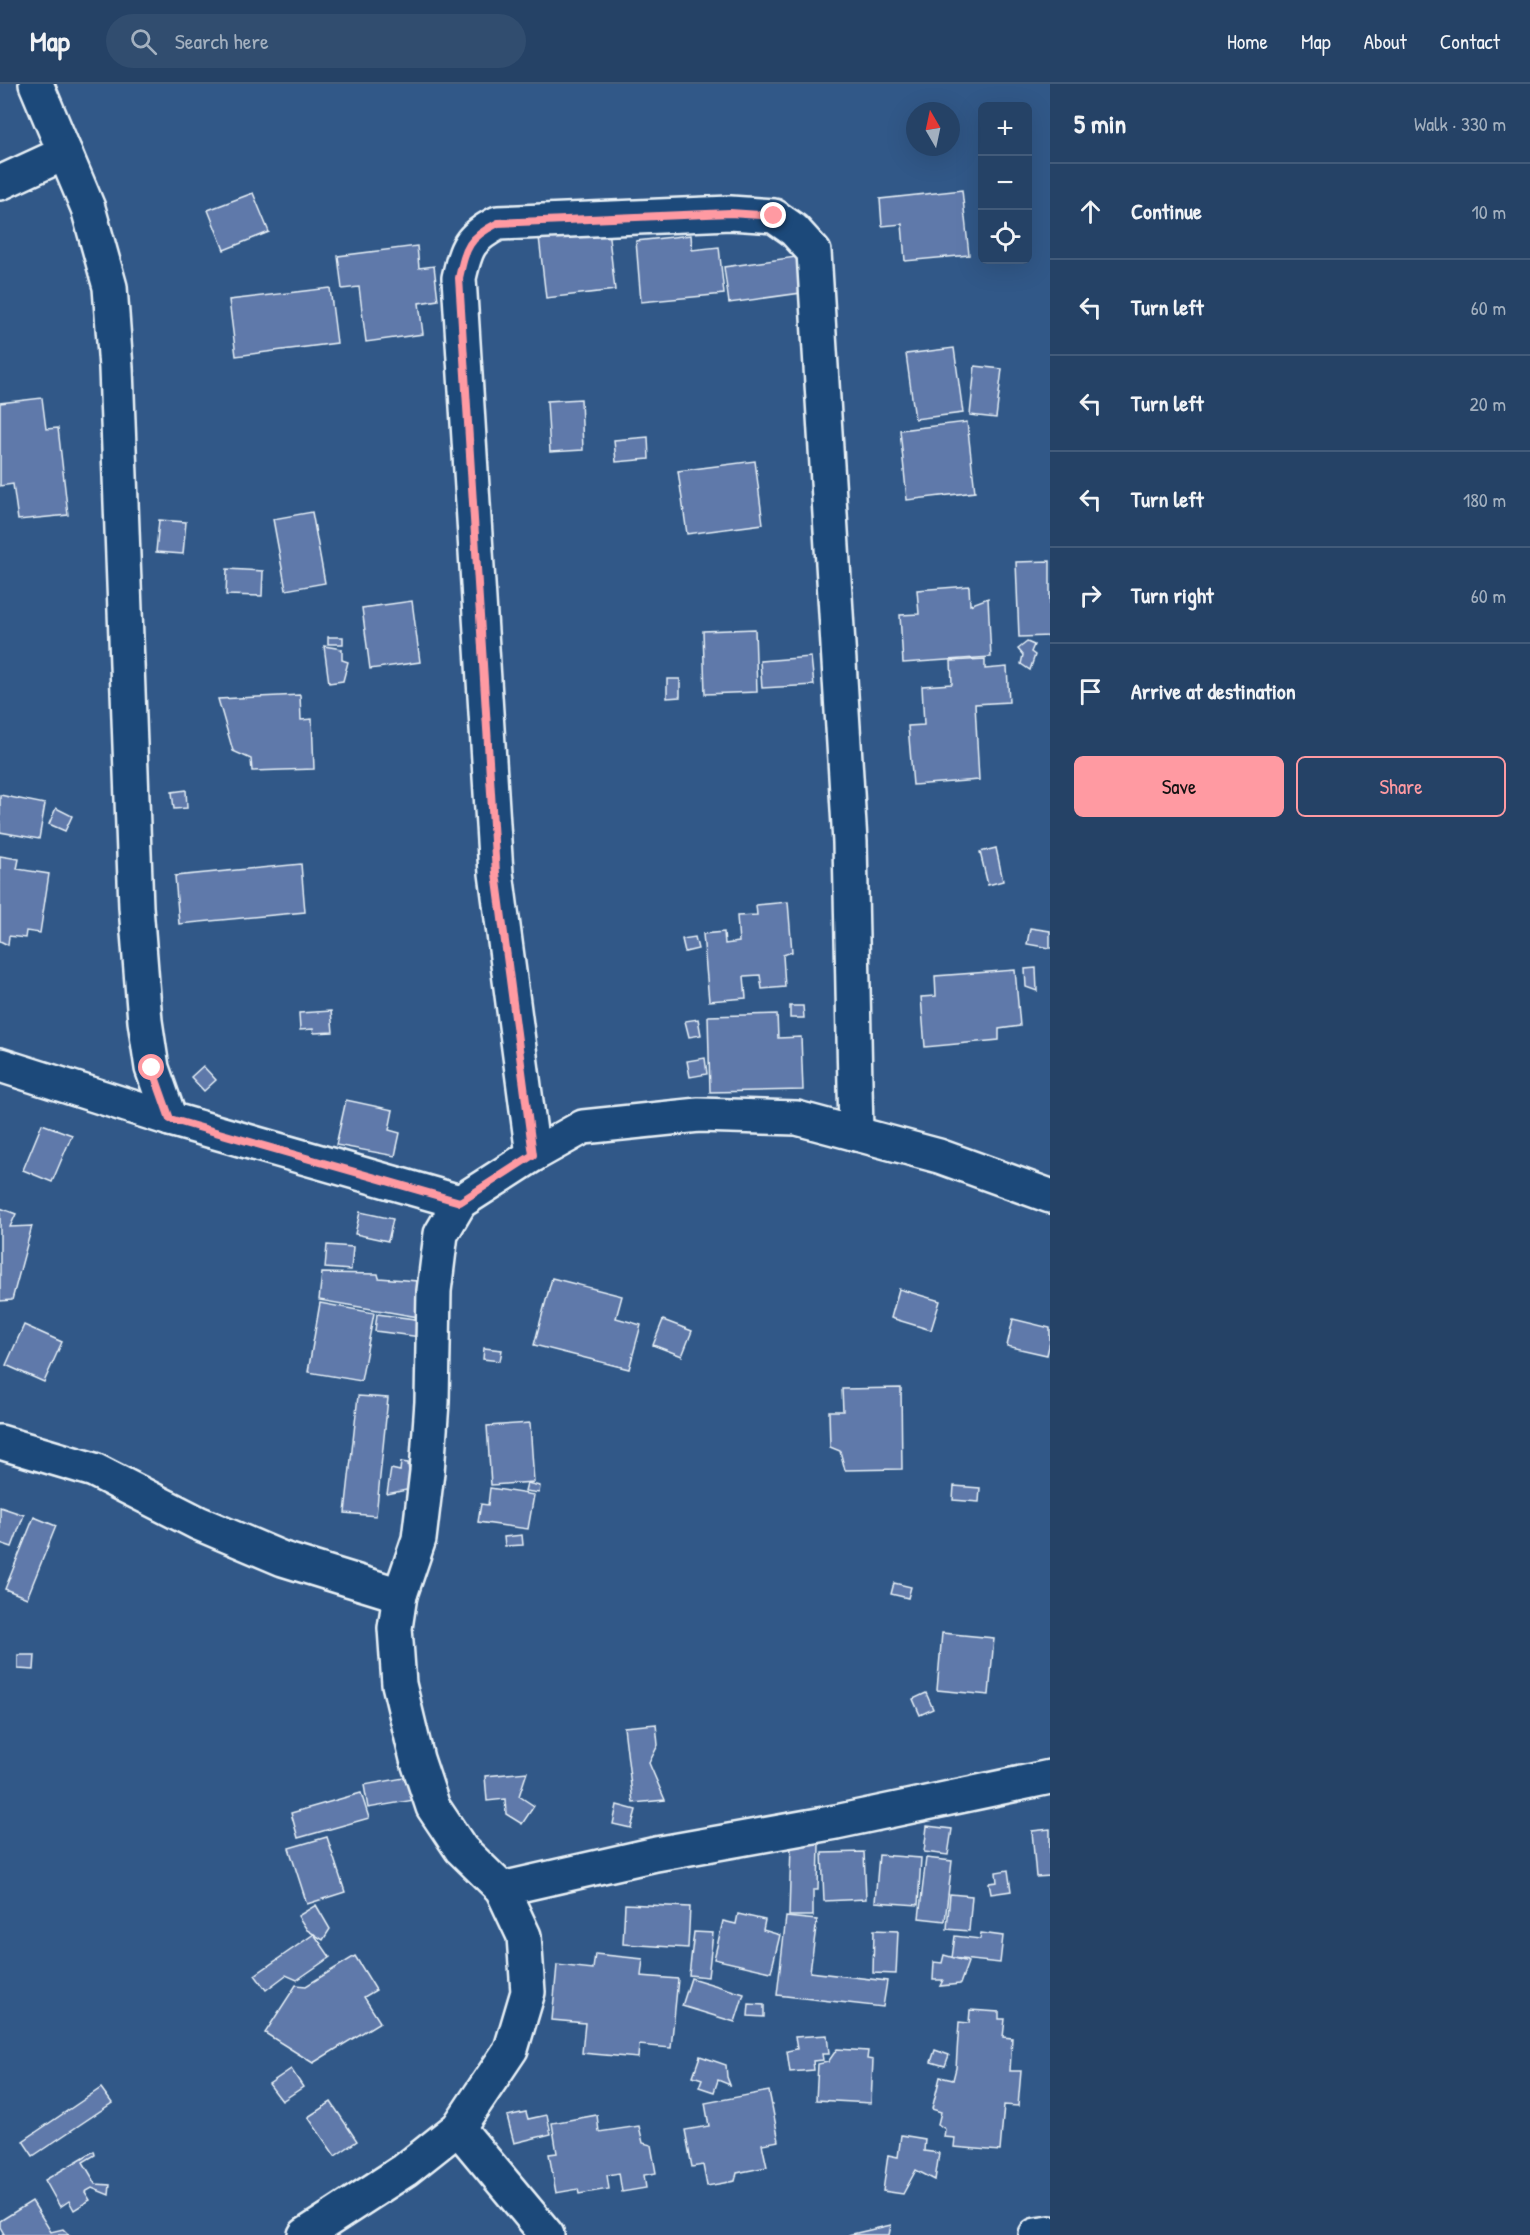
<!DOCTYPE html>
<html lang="en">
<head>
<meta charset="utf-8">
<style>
  body { margin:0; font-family:"Patrick Hand",sans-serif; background:#314d6f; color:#f1f3f6 }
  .controls { position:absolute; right:18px; top:18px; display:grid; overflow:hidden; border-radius:9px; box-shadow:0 6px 24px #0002 }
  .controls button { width:54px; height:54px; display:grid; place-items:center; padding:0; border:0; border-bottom:2px solid #425b7a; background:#254266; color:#f1f3f6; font:30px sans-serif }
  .compass { position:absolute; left:906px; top:18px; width:54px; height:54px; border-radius:50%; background:#254266; box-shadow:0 6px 24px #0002; rotate:351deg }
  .stop { position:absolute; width:18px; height:18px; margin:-14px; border:4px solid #ff9aa2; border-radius:50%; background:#fff }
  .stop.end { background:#ff9aa2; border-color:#fff; box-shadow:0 2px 6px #0008 }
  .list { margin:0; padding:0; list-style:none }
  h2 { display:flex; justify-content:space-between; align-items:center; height:78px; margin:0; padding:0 24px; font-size:26px }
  h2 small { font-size:20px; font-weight:400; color:#a3b0bf }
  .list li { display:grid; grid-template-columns:39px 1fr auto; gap:18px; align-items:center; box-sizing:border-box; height:96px; padding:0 24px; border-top:2px solid #425b7a }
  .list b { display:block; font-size:22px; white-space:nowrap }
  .list em { font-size:20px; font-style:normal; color:#a3b0bf }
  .actions { display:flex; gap:12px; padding:18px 24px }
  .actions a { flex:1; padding:14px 0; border:2px solid #ff9aa2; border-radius:9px; text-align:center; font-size:21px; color:#ff9aa2 }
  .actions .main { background:#ff9aa2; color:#111 }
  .icon { flex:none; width:33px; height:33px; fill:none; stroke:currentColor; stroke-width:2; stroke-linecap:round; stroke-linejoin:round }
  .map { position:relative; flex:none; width:1050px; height:2151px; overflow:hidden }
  header { display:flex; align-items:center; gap:36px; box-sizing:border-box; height:84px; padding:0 30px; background:#254266; border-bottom:2px solid #425b7a }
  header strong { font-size:28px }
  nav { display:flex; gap:33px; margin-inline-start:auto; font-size:21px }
  .search { width:420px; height:54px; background:#314d6f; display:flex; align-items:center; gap:15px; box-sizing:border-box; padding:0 21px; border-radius:33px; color:#a3b0bf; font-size:22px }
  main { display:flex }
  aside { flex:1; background:#254266 }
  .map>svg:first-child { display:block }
  .building { fill:#5f79aa; stroke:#e8f1f8; stroke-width:1.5 }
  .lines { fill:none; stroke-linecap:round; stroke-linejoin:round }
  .minor-casing { stroke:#e8f1f8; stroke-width:38 }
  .minor { stroke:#1f4a7a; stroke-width:33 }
  .route { stroke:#ff9aa2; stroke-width:8 }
</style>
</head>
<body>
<header>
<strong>Map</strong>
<div class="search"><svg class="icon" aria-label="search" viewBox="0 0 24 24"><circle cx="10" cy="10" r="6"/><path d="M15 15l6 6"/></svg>Search here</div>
<nav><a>Home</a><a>Map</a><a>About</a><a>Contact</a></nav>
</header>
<main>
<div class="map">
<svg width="1050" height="2151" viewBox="0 0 1050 2151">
  <rect width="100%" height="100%" fill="#315888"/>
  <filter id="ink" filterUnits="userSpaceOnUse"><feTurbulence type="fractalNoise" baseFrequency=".0167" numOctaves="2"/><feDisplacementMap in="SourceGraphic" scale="12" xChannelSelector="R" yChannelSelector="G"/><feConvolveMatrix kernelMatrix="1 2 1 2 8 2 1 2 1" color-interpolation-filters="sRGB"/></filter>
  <g filter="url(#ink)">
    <g class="building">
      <polygon points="962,106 969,171 905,177 902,140 882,142 880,115"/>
      <polygon points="253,109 269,148 224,166 208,126"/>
      <polygon points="608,145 615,206 546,214 539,153"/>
      <polygon points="691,151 692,166 719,163 724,210 641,218 636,157"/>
      <polygon points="417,162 419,184 434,182 438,216 419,219 423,250 366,258 359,203 342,205 338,172"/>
      <polygon points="803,172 808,208 729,219 724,183"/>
      <polygon points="330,204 337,259 236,272 229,216"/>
      <polygon points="954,264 963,329 915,335 906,270"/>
      <polygon points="975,282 1002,285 996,334 970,331"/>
      <polygon points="42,314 46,345 58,344 68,431 18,436 13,400 0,402 0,319"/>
      <polygon points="581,315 583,366 550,368 547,317"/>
      <polygon points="967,338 975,408 907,416 900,346"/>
      <polygon points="648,353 649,375 616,378 614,356"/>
      <polygon points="755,377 763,440 687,450 678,387"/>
      <polygon points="312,428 325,499 286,506 273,435"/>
      <polygon points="159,436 186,438 183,470 156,468"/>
      <polygon points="1050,477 1050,552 1019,553 1016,478"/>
      <polygon points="227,485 263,487 262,512 226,511"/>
      <polygon points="969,502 970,521 988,514 991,573 903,579 900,531 919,530 917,506"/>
      <polygon points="412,517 420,578 370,585 362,524"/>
      <polygon points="755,545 757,608 705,610 703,547"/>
      <rect x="328" y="553" width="15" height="7"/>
      <polygon points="1027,558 1034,561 1031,568 1035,571 1030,586 1021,580 1023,571 1018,565"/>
      <polygon points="324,562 342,565 342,576 348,578 343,597 329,599"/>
      <polygon points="811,573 814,601 762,604 760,577"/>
      <polygon points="985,575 985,585 1007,583 1009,618 975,620 979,696 913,701 908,642 924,641 922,602 952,600 951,577"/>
      <polygon points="667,595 680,595 680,613 667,614"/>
      <polygon points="300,611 301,636 312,635 314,685 252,687 251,675 233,667 218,615"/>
      <polygon points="186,706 187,724 174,725 172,708"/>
      <polygon points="0,711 45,720 39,755 0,748"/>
      <polygon points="56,724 72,732 65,747 49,740"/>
      <polygon points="996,764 1003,797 988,801 980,768"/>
      <polygon points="0,772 19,775 17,785 49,790 40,849 26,847 25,854 9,852 8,861 0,857"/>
      <polygon points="301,780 305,828 179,840 175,792"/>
      <polygon points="788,818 792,868 783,871 785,903 762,905 760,891 744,892 746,914 709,917 703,850 724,848 725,860 739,858 737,832 757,831 756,821"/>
      <polygon points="1030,844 1050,847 1050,864 1027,860"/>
      <polygon points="695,853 698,865 685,868 682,855"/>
      <polygon points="1036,884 1037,907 1026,903 1025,885"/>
      <polygon points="1015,886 1020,942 999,945 999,956 925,963 921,913 936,912 935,892"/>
      <polygon points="790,922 803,922 804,934 790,934"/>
      <polygon points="331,927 333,948 314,949 313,945 300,946 299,929"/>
      <polygon points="777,930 778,954 801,953 803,1006 710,1008 708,932"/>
      <polygon points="698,935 701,951 689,953 685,937"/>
      <polygon points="705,974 707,990 690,993 687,977"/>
      <polygon points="203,982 216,996 204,1007 191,993"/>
      <polygon points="346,1016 393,1026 389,1046 400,1049 395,1072 336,1061"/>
      <polygon points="42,1040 72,1051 52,1098 23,1086"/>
      <polygon points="0,1124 16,1130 10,1143 32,1142 12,1216 0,1217"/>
      <polygon points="360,1128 393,1135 388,1157 355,1150"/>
      <polygon points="327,1161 353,1163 351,1186 325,1184"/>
      <polygon points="322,1189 378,1190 379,1194 431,1198 430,1235 319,1216"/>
      <polygon points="552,1194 622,1212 616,1234 641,1241 629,1285 534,1261"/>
      <polygon points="899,1205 940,1217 931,1246 891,1234"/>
      <polygon points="320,1219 374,1229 361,1297 308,1288"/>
      <polygon points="377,1230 430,1237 428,1254 375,1247"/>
      <polygon points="1013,1235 1050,1244 1050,1258 1047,1271 1007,1262"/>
      <polygon points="663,1236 692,1247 682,1272 653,1261"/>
      <polygon points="24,1241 62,1258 44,1298 6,1281"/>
      <polygon points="484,1264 502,1266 500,1277 483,1275"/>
      <polygon points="901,1304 902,1385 845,1386 840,1367 830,1363 829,1327 843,1327 842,1305"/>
      <polygon points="358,1312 388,1314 376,1432 345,1429"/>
      <polygon points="530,1339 534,1398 491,1401 487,1342"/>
      <polygon points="401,1378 408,1379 409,1388 417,1388 416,1404 387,1410 391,1385 400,1387"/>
      <polygon points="527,1399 540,1402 539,1409 525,1407"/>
      <polygon points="954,1402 980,1404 979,1418 953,1416"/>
      <polygon points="490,1404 534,1411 528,1445 478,1438 481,1420 488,1421"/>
      <polygon points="0,1423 24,1431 12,1463 0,1459"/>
      <polygon points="34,1433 56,1442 27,1514 5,1505"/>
      <polygon points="522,1451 523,1461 505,1462 504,1453"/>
      <polygon points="894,1499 911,1503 908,1514 891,1510"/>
      <polygon points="942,1549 994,1554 989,1611 937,1606"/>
      <polygon points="18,1571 35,1571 34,1586 18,1585"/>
      <polygon points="926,1609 933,1625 920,1631 913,1615"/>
      <polygon points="656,1640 658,1661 649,1679 665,1716 633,1719 624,1643"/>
      <polygon points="527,1688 519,1712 534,1722 522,1740 506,1730 505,1715 487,1717 485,1692"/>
      <polygon points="409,1693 414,1716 368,1724 364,1701"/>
      <polygon points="361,1709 369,1734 298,1754 291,1729"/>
      <polygon points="617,1721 636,1726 631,1744 613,1740"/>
      <polygon points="927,1742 952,1745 948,1771 924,1768"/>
      <polygon points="1050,1745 1050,1792 1036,1793 1032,1747"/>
      <polygon points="327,1753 345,1808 307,1820 289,1764"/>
      <polygon points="791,1759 819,1760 818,1806 813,1806 813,1832 789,1832"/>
      <polygon points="864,1768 866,1815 824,1817 822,1769"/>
      <polygon points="879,1771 921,1774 918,1821 875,1818"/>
      <polygon points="926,1774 952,1777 945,1837 919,1834"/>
      <polygon points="1008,1786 1011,1807 991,1810 989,1799 997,1798 996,1788"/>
      <polygon points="950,1810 972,1812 969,1847 947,1845"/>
      <polygon points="625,1820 690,1823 688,1864 623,1860"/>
      <polygon points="316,1821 330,1845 323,1856 307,1846 298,1832"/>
      <polygon points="738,1830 765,1836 763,1846 780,1851 771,1888 714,1875 723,1837 736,1840"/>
      <polygon points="786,1833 817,1836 810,1888 887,1897 883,1923 777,1911"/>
      <polygon points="874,1846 898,1847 896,1890 873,1889"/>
      <polygon points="694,1848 713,1849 708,1893 689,1891"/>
      <polygon points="981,1849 1003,1852 1000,1879 952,1874 955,1852 980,1855"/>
      <polygon points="314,1850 330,1873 297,1896 286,1891 266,1906 255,1891"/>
      <polygon points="595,1870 643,1875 641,1892 678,1895 671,1964 639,1961 638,1974 582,1969 585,1939 552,1936 557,1881 593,1885"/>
      <polygon points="944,1871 968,1878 960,1900 940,1902 943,1896 933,1896 934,1878 942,1879"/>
      <polygon points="355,1872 376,1906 364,1913 380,1938 313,1979 265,1949 296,1901 306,1902"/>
      <polygon points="691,1894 744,1910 735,1938 682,1922"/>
      <polygon points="749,1920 764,1921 764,1933 748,1932"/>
      <polygon points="970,1926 999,1928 999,1935 1005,1935 1003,1953 1012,1954 1010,1987 1021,1987 1018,2022 1004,2021 1000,2067 954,2063 955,2054 944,2053 945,2045 938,2040 941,2028 932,2025 940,1993 953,1996 956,1984 959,1938 969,1939"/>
      <polygon points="827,1951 829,1970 822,1970 823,1976 813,1977 814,1986 790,1988 787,1967 797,1965 795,1953"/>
      <polygon points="837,1965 868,1967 867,1975 873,1976 871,2019 816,2016 818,1980 828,1978"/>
      <polygon points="935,1966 949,1971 945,1982 931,1978"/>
      <polygon points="700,1972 726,1981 727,1993 730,2001 718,1996 714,2008 699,2003 702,1995 693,1992"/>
      <polygon points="291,1985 303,2003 282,2017 269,2000"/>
      <polygon points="101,2004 112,2019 33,2072 23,2057"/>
      <polygon points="769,2007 779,2057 762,2060 767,2083 737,2089 735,2097 707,2102 703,2081 692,2083 685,2046 709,2042 705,2019"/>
      <polygon points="331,2018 357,2057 335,2072 308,2033"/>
      <polygon points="526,2028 528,2035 547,2031 551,2050 514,2059 507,2032"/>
      <polygon points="597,2031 599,2048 639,2042 643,2059 651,2061 656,2089 644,2091 646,2104 622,2108 619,2089 607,2091 609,2105 579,2110 578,2105 556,2109 549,2070 557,2069 552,2039"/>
      <polygon points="901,2051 925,2055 924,2067 939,2069 935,2096 916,2086 903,2110 883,2107 888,2071 898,2073"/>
      <polygon points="94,2067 95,2071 83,2078 96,2100 110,2101 109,2111 92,2104 85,2108 90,2116 74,2126 69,2117 60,2123 45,2096"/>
      <polygon points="32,2117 51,2148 63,2145 69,2151 2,2151 4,2150 0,2143 0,2137"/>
      <polygon points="891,2141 889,2151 848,2151"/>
    </g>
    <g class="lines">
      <defs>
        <g id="minor">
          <polyline points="36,0 88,124 110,203 116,284 136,823 145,937 152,984 170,1035"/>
          <polyline points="0,99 65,69"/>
          <polyline points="0,981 170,1035 460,1118"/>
          <path d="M533,1071L496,789L459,194C466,163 469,154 498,139L730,129L774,132L794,146L814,168L850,758L856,1050"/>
          <polyline points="0,1358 94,1386 198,1439 283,1475 400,1511"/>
          <polyline points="502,1805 656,1770 836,1738 1050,1693"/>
          <polyline points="458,2044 547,2151"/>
          <polyline points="305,2151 405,2086 458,2044 511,1965 528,1908 524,1852 502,1805 461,1765 433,1723 417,1675 399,1600 395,1544 400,1511 419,1455 427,1388 432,1318 434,1207 441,1150 460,1118 533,1071 583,1043 699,1031 797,1034 939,1072 1050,1112"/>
          <polyline points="1036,2151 1050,2149"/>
        </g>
      </defs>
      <use href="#minor" class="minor-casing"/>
      <use href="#minor" class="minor"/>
    </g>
  </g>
  <g class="lines" filter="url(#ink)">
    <path class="route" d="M152,984L170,1035L460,1118L533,1071L496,789L459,194C466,163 468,154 498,139L730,129L774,132"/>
  </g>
</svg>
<div class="controls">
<button>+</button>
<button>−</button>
<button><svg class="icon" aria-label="locate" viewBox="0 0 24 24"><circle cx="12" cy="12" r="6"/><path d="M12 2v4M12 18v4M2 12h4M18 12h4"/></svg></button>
</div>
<svg class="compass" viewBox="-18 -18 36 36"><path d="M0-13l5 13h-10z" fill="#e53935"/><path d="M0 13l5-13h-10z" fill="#a3b0bf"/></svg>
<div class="stop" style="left:152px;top:984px"></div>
<div class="stop end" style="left:774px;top:132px"></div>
</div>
<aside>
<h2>5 min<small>Walk · 330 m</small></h2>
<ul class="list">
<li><svg class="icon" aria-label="ahead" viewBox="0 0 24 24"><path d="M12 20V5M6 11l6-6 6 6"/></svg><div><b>Continue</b></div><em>10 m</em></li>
<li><svg class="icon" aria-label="left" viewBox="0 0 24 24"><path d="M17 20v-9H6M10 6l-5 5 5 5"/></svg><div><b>Turn left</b></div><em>60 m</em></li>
<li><svg class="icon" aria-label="left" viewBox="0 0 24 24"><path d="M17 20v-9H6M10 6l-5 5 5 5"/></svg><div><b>Turn left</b></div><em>20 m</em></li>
<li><svg class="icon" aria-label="left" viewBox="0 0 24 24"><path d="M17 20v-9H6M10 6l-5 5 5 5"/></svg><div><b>Turn left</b></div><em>180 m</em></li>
<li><svg class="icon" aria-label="right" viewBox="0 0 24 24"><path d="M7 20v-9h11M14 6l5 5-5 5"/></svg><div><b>Turn right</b></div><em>60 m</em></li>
<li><svg class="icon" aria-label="arrive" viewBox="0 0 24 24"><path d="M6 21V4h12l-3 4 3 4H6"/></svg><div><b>Arrive at destination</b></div></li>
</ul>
<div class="actions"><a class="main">Save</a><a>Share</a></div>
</aside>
</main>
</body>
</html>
